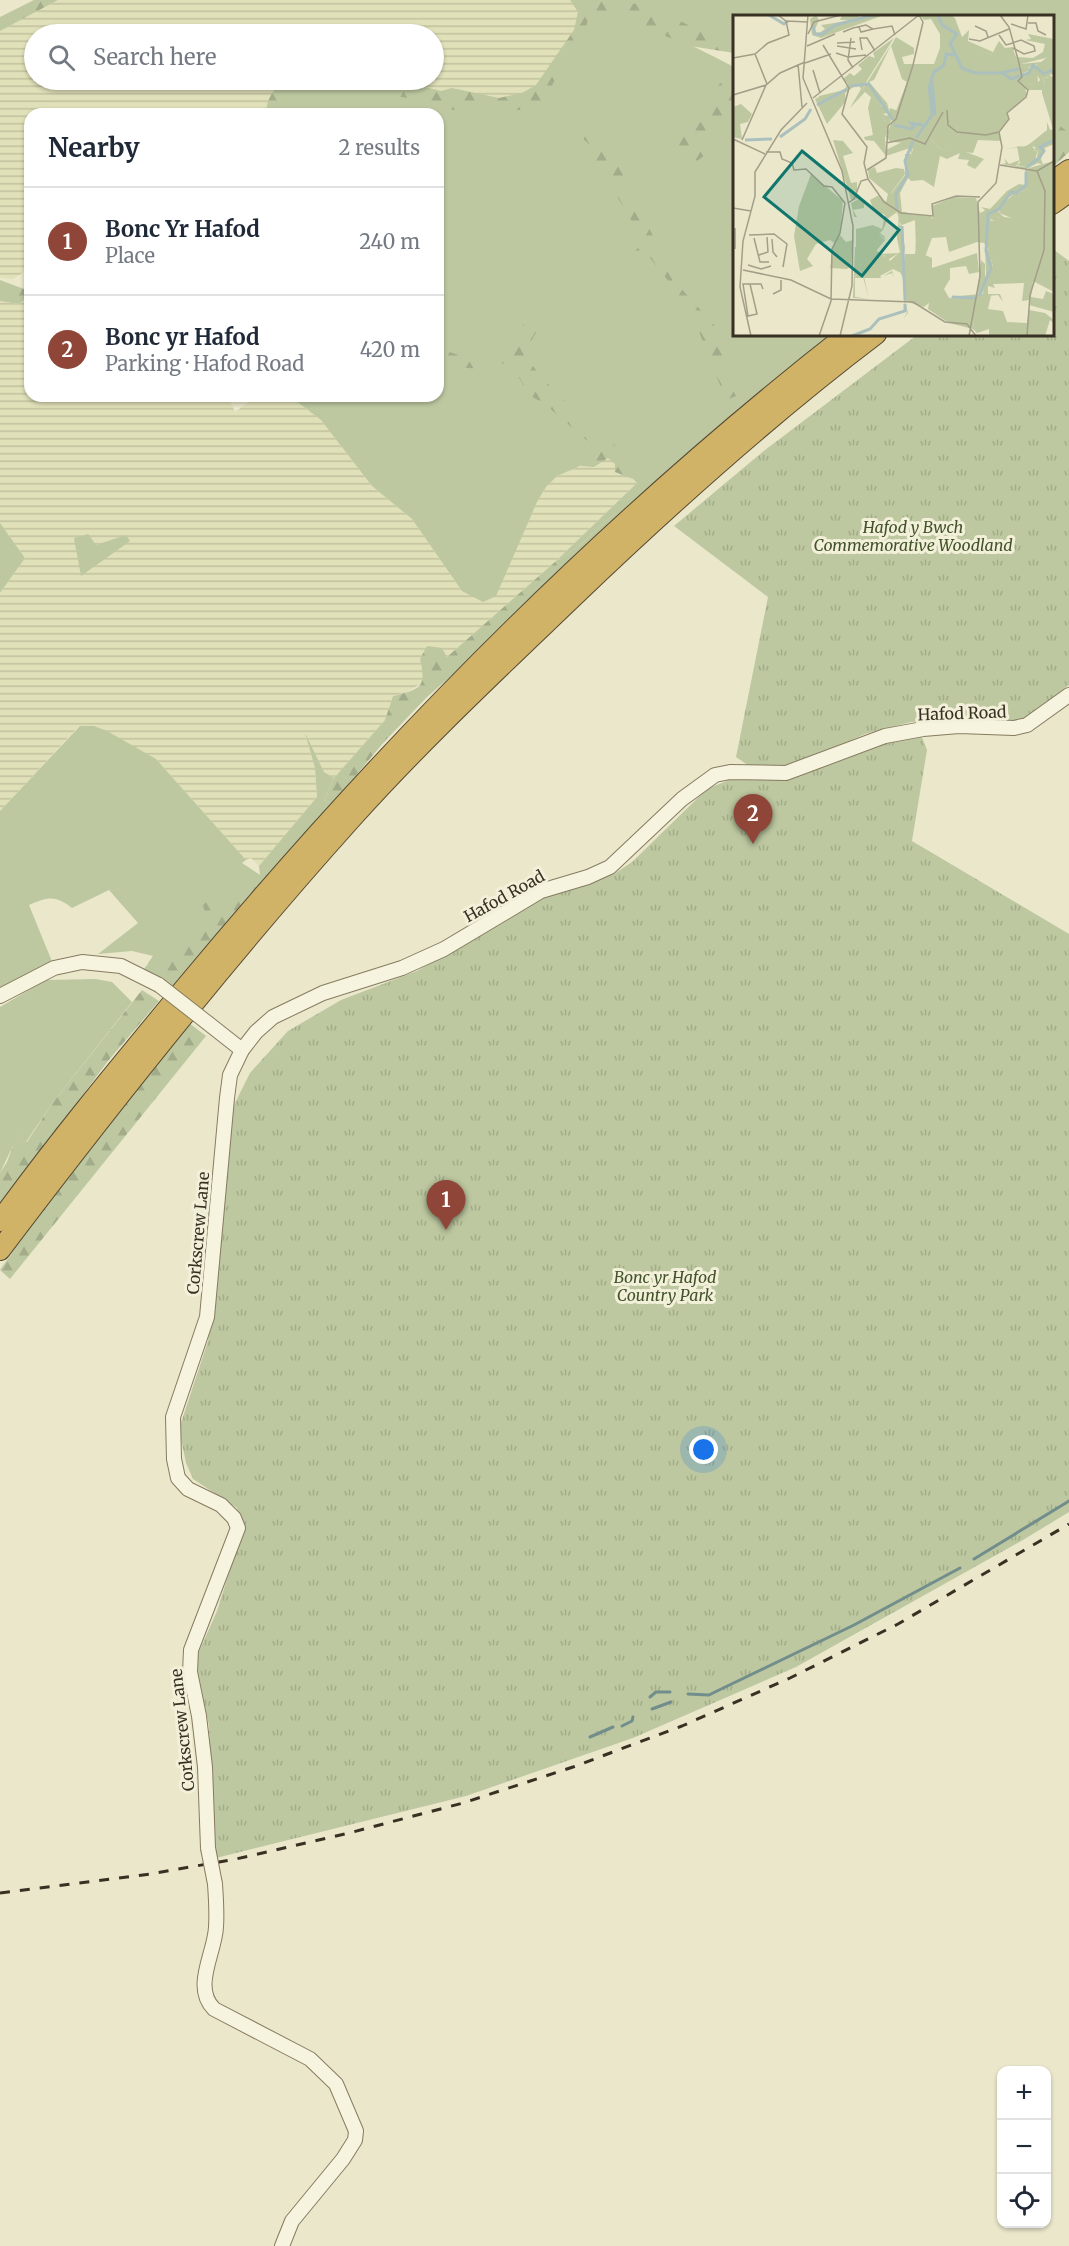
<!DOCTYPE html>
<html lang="en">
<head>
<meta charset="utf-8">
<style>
  body { margin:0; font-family:Merriweather,serif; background:#f2f2f3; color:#1f2937 }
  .controls { position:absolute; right:18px; bottom:18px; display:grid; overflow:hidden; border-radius:12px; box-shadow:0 2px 4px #0004 }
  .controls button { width:54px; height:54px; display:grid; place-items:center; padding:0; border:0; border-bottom:2px solid #e0e1e3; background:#fff; color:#1f2937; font:30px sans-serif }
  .you { position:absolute; left:704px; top:1450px; width:21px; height:21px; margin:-15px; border:4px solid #fff; border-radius:50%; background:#1a73e8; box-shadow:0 0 0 9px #1a73e833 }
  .badge { display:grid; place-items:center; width:39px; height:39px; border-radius:50%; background:#8f4537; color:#fff; font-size:20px; font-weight:700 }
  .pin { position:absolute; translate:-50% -50px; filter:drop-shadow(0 2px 3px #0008) }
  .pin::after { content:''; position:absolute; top:32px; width:21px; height:18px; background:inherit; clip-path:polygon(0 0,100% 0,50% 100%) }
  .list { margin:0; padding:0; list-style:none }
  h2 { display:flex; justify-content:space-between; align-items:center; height:78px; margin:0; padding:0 24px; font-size:26px }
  h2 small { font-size:20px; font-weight:400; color:#747a83 }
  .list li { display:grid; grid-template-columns:39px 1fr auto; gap:18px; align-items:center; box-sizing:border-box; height:108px; padding:0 24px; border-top:2px solid #e0e1e3 }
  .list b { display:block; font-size:22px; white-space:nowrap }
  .list p { margin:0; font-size:20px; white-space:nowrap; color:#747a83 }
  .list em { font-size:20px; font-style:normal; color:#747a83 }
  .icon { flex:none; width:33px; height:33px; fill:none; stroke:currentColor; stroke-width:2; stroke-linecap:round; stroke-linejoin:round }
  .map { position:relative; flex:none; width:1069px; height:2246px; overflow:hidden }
  .search { position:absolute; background:#fff; box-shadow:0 2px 4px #0004; left:24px; top:24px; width:420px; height:66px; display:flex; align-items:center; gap:15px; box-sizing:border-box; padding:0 21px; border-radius:33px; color:#747a83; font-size:22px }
  .panel { position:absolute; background:#fff; box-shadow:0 2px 4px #0004; left:24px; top:108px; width:420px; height:294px; border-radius:18px }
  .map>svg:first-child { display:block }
  .farmland { fill:url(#farmland-rules) }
  .grass { fill:#bdc8a0 }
  .forest { fill:url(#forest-firs) }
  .park { fill:url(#park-tufts) }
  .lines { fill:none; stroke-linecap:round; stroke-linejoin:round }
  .stream { stroke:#728e8c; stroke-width:3 }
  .minor-casing { stroke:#867b61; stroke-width:16 }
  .highway-casing { stroke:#554934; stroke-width:22 }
  .minor { stroke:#f6f3de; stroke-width:14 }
  .highway { stroke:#d0b366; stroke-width:20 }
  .rail { stroke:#383123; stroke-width:3; stroke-dasharray:10 10; stroke-linecap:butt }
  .minor-bridge-casing { stroke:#867b61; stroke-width:16; stroke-linecap:butt }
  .minor-bridge { stroke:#f6f3de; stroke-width:14 }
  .labels { text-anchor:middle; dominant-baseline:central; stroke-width:6; stroke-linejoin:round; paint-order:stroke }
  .park-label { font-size:16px; font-style:italic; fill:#42532b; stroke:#f3f0da }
  .street-label { font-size:16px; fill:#383123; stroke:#f3f0da }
  .inset-river { fill:none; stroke:#abc0bd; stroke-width:3 }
  .inset-road { fill:none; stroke:#a39e88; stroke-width:1.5 }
  .view { fill:#0f766e; fill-opacity:0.15; stroke:#0f766e; stroke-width:3 }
  .inset-edge { fill:none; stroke:#383123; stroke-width:3 }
</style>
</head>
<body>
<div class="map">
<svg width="1069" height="2246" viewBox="0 0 1069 2246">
  <defs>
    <pattern id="farmland-rules" width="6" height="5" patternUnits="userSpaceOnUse" patternTransform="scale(1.5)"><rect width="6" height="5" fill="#e0e0b9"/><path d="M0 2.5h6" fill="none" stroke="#c1c19f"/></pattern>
    <pattern id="forest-firs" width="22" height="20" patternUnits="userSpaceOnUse" patternTransform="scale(1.5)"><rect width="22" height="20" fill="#bdc8a0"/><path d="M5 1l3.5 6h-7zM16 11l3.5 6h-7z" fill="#a3ac8a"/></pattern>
    <pattern id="park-tufts" width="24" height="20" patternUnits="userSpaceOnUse" patternTransform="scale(1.5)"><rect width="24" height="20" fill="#bdc8a0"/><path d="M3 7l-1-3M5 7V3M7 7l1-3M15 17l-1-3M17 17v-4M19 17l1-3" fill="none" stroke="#a3ac8a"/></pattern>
  </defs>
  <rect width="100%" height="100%" fill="#ebe7cb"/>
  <g class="farmland">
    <polygon points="58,0 571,0 584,6 579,34 535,93 497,104 345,80 434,80 434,34 34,34 34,80 296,80 277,114 30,114 30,268 13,279 2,278 0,277 0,31"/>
    <polygon points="30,295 30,396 228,396 235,412 253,399 263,396 282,396 296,401 321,420 372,486 412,519 462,591 521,536 537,502 546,487 557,476 576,468 607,451 637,483 556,561 447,657 442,648 420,659 424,678 422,683 407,692 393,696 385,720 334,778 324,772 306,737 315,768 317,797 259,866 251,858 246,860 156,759 94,726 79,726 0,811 0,593 25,558 0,523 0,301 19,304"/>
  </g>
  <g class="grass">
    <polygon points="607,0 1069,0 1069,141 1053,129 1052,16 734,16 734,51"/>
    <path d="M584,6C634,14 689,44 734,67V334L829,335L830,339L602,535L616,512L578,547L556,561L637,483L607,451L576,468L557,476L546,487L537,502L496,596L483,602L462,591L412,519L372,486L321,420L296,401L282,396H438V114H277L296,80H345L497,104L535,94L579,35Z"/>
    <polygon points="0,523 25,558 0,593"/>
    <polygon points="88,534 96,545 126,535 130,541 81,576 74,538"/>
    <path d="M80,726H94L107,731L156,759L246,860L242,863L260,875L259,866L317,797L315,768L305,733L324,772L334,778L324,800L332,804L247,900L260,885L174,975L148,963L153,956L132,951L98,954L138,923L109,890L72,908C55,895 48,897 29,905L53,964L0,991V811Z"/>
    <polygon points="96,979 112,982 132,1002 51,1105 26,1142 18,1135 0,1173 0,1007 46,980"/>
  </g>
  <g class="forest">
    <polygon points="34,0 58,0 0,31 0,17"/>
    <path d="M570,0H621L659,10L692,27L725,40L734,53L690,46L604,11L591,12L583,34L559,71L544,102L519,110L496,112L487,107L454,110L419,100L390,95L369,85L315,80L295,88L280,110L281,114H266C266,99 274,89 284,80H398L441,91L452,88L499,98L522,93L536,85L574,30L578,12Z"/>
    <polygon points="734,69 733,109 710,138 705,155 692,165 676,156 670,141 686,124 703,122 713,110 712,93 731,70"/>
    <polygon points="1053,120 1069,133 1069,152 1053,167"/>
    <path d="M578,127L586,129L602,143L614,149L632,184L628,191C647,219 659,251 675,280L670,283L647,254L635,261L631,254L643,244L627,212L594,162L591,146L578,134Z"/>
    <polygon points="0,280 24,289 27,298 19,304 0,301"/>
    <polygon points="678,285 727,339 730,358 727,370 736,396 726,400 696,324 674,294"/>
    <path d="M549,309L524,354L542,378L603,438L628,453L633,479L615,472V464L608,458L594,467L581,466L586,457L598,450L546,405L526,393C522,377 511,368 497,360V356L513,347L525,320Z"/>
    <path d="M823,335H834L742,406L735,405C760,377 792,356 823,335Z"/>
    <path d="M438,348L475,361L484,356L491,360C478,376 454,365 438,360Z"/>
    <path d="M616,512L623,515L467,662L427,697L384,742L332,804L324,800L334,778L385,720L393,696C420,689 427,688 420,659L427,646L442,648L447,657L556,561L578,547Z"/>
    <polygon points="264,880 176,989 163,979 144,969 153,957 169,961 176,960 208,926 203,905 213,895 230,904"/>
    <polygon points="142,990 159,1001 108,1061 0,1206 0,1173 7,1162 16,1137 18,1135 27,1142 51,1105"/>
    <polygon points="189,1023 206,1036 10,1279 0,1270 52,1196"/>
  </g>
  <g class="park">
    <polygon points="1053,249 1069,261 1069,685 1024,720 1013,723 986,720 911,722 865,734 789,768 752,768 736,757 768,597 674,526 765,450 917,335 1052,334"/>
    <polygon points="913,736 922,737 927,750 912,841 1069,934 1069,1512 1023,1540 796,1667 633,1738 466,1796 216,1858 209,1726 195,1661 217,1611 240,1538 237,1508 193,1479 186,1463 179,1429 208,1341 233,1107 250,1073 288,1031 341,1000 417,971 544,898 614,874 632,862 707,789 729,780 782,779 873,743"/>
  </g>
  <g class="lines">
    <g class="stream">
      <polyline points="974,1559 1069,1501"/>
      <polyline points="688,1694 709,1695 715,1692 854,1625 960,1568"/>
      <polyline points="650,1697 656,1692 670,1692"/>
      <polyline points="652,1709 671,1702"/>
      <polyline points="622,1726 632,1721 633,1717"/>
      <polyline points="590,1737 613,1727"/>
    </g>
    <defs>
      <g id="minor">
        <polyline points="0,996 54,968 82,962 121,966 159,985"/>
        <polyline points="209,1024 242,1050"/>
        <polyline points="208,1848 205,1767 199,1716 190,1672 191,1650 238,1528 234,1518 221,1505 188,1489 178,1478 174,1459 173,1417 207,1317 227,1098 230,1075 242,1050 256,1032 273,1017 323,993 402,968 444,949 541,891 588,877 610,867 682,799 715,775 730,772 786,773 885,736 923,729 959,726 1014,728 1027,725 1069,695"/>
        <path d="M215,1884C216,1898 217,1913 216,1927C215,1953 192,1987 214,2009L310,2059L336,2084L356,2131L355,2140L343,2159L292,2221L282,2246"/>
      </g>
      <g id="highway">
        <polyline points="1052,182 1069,170"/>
        <polyline points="1052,204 1069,192"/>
        <path d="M0,1221C58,1141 121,1065 184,989C383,749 602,526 848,334"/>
        <path d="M0,1250C112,1102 227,957 351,819C421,741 497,670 572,598C669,505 769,415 876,334"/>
      </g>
    </defs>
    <use href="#minor" class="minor-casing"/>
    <use href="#highway" class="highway-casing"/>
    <use href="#minor" class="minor"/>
    <use href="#highway" class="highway"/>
    <polyline class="rail" points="0,1893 150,1874 236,1859 349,1833 463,1803 573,1767 682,1726 790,1678 898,1624 1069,1524"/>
    <defs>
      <g id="minor-bridge">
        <polyline points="159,985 209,1024"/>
        <polyline points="208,1848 215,1884"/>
      </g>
    </defs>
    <use href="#minor-bridge" class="minor-bridge-casing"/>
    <use href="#minor-bridge" class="minor-bridge"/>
  </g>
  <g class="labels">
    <g class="park-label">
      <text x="913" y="527">Hafod y Bwch<tspan x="913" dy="18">Commemorative Woodland</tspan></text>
      <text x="665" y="1277">Bonc yr Hafod<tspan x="665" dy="18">Country Park</tspan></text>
    </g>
    <g class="street-label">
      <text transform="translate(962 713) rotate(-2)">Hafod Road</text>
      <text transform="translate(504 896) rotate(-29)">Hafod Road</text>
      <text transform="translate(198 1233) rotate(-85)">Corkscrew Lane</text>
      <text transform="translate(182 1730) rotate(-96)">Corkscrew Lane</text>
    </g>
  </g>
  <g transform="translate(733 15)">
    <rect width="321" height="321" fill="#ebe7cb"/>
    <path d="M163,22L181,33V39L169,42L171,49H180L174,67L169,64L158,31ZM161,23L133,67L116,70L110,64L117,58L121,61L129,54L125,50L136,41L142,43L140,38ZM321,37V57L317,55L311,59L303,49L295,53L304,54L305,67L312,68L309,64L316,62L321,66V75H295L290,71L299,69L287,67L298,55L288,59V49L308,47ZM138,82L156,97L157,93L165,96L160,105L156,98L149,99L152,106L157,102L158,106L152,123L153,135L173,125L179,126L177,133L153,141L141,126L132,125L131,122L140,120L135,93ZM197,123L207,134L228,135L251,144L242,154L234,150L236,145L225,144L227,138L214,144L207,141L201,172L190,165L178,166L174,162L180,133ZM100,125L110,126L120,138L110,141L118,168L124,167V178L131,186V193L120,195L124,202H121L118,188L126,184L118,185ZM304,125L309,129L299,130L302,136L305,134L302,146L293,152L283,150L287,148L284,131L291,132ZM321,146V277L300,266L298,282L310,284L313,276L321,279V297L296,290V285L289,286L291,268L260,269L262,273L255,271V279H250L251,267L244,281L248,245L252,249V264L260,252L256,235L251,228L244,227L216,237L213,222L199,223L192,242L199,244V253L244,238L246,257L236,259L233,251L217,253V264L211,274L216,283L243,285L240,314L216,308L195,294L196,288L191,292L171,286L173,242L181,243L183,234L182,205L169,210L166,207L172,232L168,258L160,254L145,262H131L136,284L130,262L122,263L129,249L123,251V214L140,210L149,215L146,219L152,225L143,235L157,246L168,236L164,221L166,199L163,198L198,201L200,204L199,191L221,182L243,183L247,198L253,195L256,206H261L257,204L262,198L266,203H279L266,198L268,190L280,180L286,183L284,178L296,174V153ZM142,152L144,158L163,153L171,154L172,159L158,178L163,196L153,200L141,196L137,185L146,180L153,187L155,179L136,163L135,155ZM258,280L255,294L270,296L274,307L294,308L296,295L312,298L321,305V308L317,305L312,321H256L257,313H244L249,295H254V281Z" fill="#bdc8a0"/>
    <path d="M83,0L86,5L81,17L86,18L92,14L88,10L121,5H107L109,0H124L128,4L133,2L128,0H151L88,23L79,20L77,4ZM217,0L222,3L229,22L236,15L235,26L260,37L266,26L272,33L280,32L282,43L262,41L229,29ZM295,19L321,24V41L288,49L287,54L288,59L294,58L301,49L308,52L311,60L318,56L321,59L316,60L321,63V129L312,133L308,144L310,150L305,148L293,154L269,149L273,148L271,143L276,149L287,145L283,151L293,152L304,143L305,135H300L303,133L298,130L293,132L271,134L294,131L314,115V107L317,115L320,114L309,78V74L320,75L321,66L315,62L309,64L312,69L303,70L307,65L301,54L293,61L295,68L301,70L289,71L294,75L241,62L228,65L232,76L207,75L205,79L204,73L200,81V77L202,60L212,51L214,39L222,42L230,55L268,58L281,64L287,61L283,42L300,43L310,37L312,29L292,25L298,24ZM158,30L141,65L136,67L154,88L159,106L157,103L152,106L148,98L154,101L156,98L151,89L147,90L132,77L117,93L128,74L125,69L112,78L113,86L94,109L82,84L86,82L85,87L86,81L111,75L117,66L132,67L129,61L134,66L128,77ZM183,125L188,129L179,134L178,157L167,178L169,197H175L169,199V210L165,217V224L170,223L171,232L172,239L169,224L166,225L168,235L167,238L164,223L165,212L168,210L164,197L153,205V208L150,215L147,218L152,222V225L144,235L145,239L166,238L156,244L161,263L159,258L150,261L159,256L151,240L132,247L123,239V250L130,249L122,262L147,260L148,263H122V282L136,284L120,283L122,232L142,234L152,224L145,218L134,222L133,228L123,225L148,216L142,211L149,214L152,199L162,195L157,180L172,160V139H178L177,130ZM292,155H297L296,174L284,178L287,185L280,180L276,182L265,197L271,202L281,203L289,205L273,204L283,218L262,199L257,204L270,229L281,235L268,236L257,207L253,222L252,201L248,200L252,195L248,192L257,194L274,176L286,169L292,170ZM185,201L183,232L182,242L192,240L199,243V245L197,255L195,257L198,244H181L176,286L180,244L174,243L173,257L178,258L172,286L175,298L170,304L174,298L171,286L173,271L166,254L171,252L172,239H182ZM252,232L257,236L260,254L256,266L253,262L252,267L266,268L252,269L249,279H267L270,287L265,280L254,281V295L245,311L261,312L256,321V314L244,318L240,314L242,286L216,282L247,279L253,259Z" fill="#bdc8a0"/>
    <path d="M187,0H219L229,28L259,40L265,34L282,39L294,80L274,98L276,103L266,116L268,126L245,125L240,138L207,134L197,123L192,129L158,127L153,122L181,49H201L207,33V19L198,4L191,5ZM78,159L110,186L107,220L113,227L120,225L118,251L114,254L97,253L101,228L97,225L83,229L74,244L80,251L67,256L61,221L66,191Z" fill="#bdc8a0"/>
    <path d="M8,89L19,99L15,107L7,109L9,124L0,122V92Z" fill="#bdc8a0"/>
    <path class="inset-river" d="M36,0L51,9L55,6M205,0L209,10L224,19L217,28L229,53L242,58H270L278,64L296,58L300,50L311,59L318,55L321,58M80,11L82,19H90L102,10L141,0M267,58L286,54M199,66L202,100M197,68L201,57L211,50L213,39L223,40M117,71L136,69L160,105M84,90L114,74M161,110L178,114L181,112L178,108L190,110M47,122L72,104L78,94M183,123L199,100L196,69M12,125L39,124M294,152L306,143L311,136L307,132L321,125M164,194L163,179L175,160L172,146L180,126M169,211L172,285M246,281L258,253L253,236L255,199L266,194L278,177L283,178L293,170V157M219,282L242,283M119,321L137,314L146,304L172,296V289"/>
    <path class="inset-road" d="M45,0L53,6L75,7M75,0L70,63L109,156L120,211L119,271L107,321M295,8H303L305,16L313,20M278,9L293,14L295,0M242,11L253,16L255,22M140,14L159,11L162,20M110,17L120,13L133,10L140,14L128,17L126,12M75,19L81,7L108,0M266,20L273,30L280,28M118,23L115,45L120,53M236,24L247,26L276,14M104,28L122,27M279,28L288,25L301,31L302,36L291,39L280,33M90,30L116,73L109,99L134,132L131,148L135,164L128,166L121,184L115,188M74,31L102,19M104,31L123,34M129,35L127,23H134L142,36M103,38L115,42L133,40M22,39L34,69M0,43L22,39L35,28L56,20L53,6M72,48L98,39M65,49L69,92M80,55L87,78M0,80L33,70L47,58L72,47M80,83L186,0M214,95L215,110L224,117L253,120L266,117M0,124L32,139M9,125L33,70M153,128L177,123L192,129L210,97M33,137H47L49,144L59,148L61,155L73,154L91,171L99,172L112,188M267,150L304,156M134,155L153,143L155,111L163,104L180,50L190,7L186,0M304,156L321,146M135,164L151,187L168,198L200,201L199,189L223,181L247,182M0,193L18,196M16,220L41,219L54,229L50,252M21,223L27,247H36M39,224L40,237L44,242M2,234V213M26,240L35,237L34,222M15,250L28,254L38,251M10,255L58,265L98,284L180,287L212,307L234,309L243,321M17,269L24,299L15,301L10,269H28L30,274M40,279L48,275V265M18,321L7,272L10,226L22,181V157L48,115L74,88M86,321L98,286L99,234L107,218L112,188M236,321L247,261L245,187L263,168L269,132L266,117L276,104L274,98L293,82L295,75L285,66L289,62L286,48L276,12L267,0M294,321L297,280L311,235L312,176L304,156"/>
    <path class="view" d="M69,136L166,215L129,261L31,182Z"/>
    <rect width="321" height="321" class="inset-edge"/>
  </g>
</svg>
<div class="controls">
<button>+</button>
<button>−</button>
<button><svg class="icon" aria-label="locate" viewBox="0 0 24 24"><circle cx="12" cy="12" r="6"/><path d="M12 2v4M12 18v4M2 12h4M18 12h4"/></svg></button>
</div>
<div class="you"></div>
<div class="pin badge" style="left:446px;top:1230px">1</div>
<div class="pin badge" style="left:753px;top:844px">2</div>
<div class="search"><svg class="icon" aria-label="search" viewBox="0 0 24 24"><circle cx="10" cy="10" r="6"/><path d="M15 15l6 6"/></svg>Search here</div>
<section class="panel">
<h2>Nearby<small>2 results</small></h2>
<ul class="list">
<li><span class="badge">1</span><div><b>Bonc Yr Hafod</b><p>Place</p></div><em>240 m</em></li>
<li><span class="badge">2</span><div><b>Bonc yr Hafod</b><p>Parking · Hafod Road</p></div><em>420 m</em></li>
</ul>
</section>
</div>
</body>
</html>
